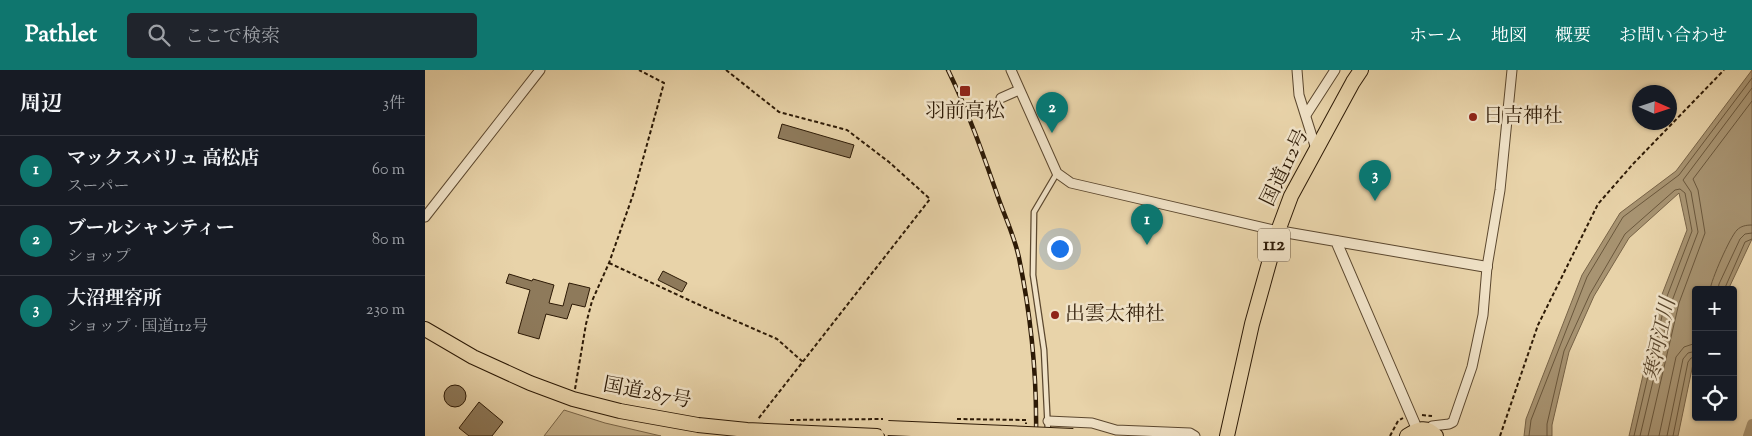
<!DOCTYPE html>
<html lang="ja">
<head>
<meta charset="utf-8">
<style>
  body { margin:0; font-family:"Sorts Mill Goudy","Noto Serif JP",serif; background:#20242c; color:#f1f3f6 }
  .controls { position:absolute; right:15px; bottom:15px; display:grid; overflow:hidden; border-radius:5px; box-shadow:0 1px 4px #0004 }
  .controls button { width:45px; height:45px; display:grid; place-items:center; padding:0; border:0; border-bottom:1px solid #363941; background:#171b24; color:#f1f3f6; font:25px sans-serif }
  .compass { position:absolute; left:1207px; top:15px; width:45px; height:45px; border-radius:50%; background:#171b24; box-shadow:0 1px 4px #0004; rotate:93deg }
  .you { position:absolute; left:634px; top:178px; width:18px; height:18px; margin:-12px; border:4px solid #fff; border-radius:50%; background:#1a73e8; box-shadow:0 0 0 8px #1a73e833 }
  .badge { display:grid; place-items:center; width:32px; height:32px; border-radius:50%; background:#0f766e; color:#fff; font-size:16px; font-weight:700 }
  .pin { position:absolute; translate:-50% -41px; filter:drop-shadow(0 1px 2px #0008) }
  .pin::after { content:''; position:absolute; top:26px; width:18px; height:15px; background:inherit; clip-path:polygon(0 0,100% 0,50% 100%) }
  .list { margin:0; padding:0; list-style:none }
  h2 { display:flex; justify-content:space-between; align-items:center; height:65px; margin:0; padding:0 20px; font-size:21px }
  h2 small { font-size:16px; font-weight:400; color:#9ea1a6 }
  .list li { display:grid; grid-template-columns:32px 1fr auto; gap:15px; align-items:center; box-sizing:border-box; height:70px; padding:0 20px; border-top:1px solid #363941 }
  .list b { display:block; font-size:19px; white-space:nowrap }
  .list p { margin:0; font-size:16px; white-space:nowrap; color:#9ea1a6 }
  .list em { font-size:16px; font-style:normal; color:#9ea1a6 }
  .icon { flex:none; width:28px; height:28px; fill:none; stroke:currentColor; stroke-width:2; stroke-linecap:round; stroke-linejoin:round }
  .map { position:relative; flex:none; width:1327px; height:366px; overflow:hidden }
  header { display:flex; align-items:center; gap:30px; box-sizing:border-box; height:70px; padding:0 25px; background:#0f766e; color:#fff }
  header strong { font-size:24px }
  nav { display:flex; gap:28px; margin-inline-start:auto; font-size:18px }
  .search { width:350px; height:45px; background:#20242c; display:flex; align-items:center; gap:12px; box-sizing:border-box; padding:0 18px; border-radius:5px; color:#9ea1a6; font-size:19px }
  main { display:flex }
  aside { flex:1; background:#171b24 }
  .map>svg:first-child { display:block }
  .green { fill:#c8b48d; stroke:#7a674a }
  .water { fill:#a89472; stroke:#776347 }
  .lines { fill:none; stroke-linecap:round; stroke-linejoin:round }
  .shore { stroke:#6a573c; stroke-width:1 }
  .canal { stroke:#a89472; stroke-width:10 }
  .building { fill:#8e7a5b; stroke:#2d1a06 }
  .service-casing { stroke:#5c482f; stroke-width:7 }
  .minor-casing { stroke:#5c482f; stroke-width:11 }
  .tertiary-casing { stroke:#5c482f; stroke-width:12 }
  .trunk-casing { stroke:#2d1a06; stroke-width:16 }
  .path { stroke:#2d1a06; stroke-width:2; stroke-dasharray:4 2.5; stroke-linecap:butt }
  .service { stroke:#f0e2c7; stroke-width:4.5 }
  .minor { stroke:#f0e2c7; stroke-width:9 }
  .tertiary { stroke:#f0e2c7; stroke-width:10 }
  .trunk { stroke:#e8d3a9; stroke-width:14 }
  .rail-casing { stroke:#2d1a06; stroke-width:4.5 }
  .rail { stroke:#f0e2c7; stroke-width:2.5; stroke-dasharray:8; stroke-linecap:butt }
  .trunk-bridge-casing { stroke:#2d1a06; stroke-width:16; stroke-linecap:butt }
  .trunk-bridge { stroke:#e8d3a9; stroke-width:14 }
  .poi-dot { fill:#8f2418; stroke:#f0e2c7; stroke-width:2 }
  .labels { text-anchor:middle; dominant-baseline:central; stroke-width:5; stroke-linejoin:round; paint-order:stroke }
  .shield { fill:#f0e2c7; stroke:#685640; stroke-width:1 }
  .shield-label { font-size:19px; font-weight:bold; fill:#2d1a06 }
  .poi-label { font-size:20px; fill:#2d1a06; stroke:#f0e2c7; text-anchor:start }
  .street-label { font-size:20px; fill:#2d1a06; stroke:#f0e2c7 }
  .water-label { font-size:21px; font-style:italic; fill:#58452c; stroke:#f0e2c7 }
</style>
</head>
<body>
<header>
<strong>Pathlet</strong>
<div class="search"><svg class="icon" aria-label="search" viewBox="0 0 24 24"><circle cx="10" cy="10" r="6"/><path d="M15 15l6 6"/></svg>ここで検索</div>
<nav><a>ホーム</a><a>地図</a><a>概要</a><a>お問い合わせ</a></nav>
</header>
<main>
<aside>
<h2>周辺<small>3件</small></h2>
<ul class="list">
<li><span class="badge">1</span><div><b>マックスバリュ 高松店</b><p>スーパー</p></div><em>60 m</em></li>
<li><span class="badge">2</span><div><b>ブールシャンティー</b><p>ショップ</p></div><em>80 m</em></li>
<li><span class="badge">3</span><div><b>大沼理容所</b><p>ショップ · 国道112号</p></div><em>230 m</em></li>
</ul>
</aside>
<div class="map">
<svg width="1327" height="366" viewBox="0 0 1327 366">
  <rect width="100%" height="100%" fill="#e8d3a9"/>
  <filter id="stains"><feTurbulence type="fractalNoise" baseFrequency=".004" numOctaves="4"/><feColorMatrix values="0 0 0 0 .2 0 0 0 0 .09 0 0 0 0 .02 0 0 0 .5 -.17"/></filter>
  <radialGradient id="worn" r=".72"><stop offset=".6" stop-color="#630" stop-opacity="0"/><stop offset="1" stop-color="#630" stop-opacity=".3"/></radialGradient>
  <polygon class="green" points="139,340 180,353 236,366 119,366"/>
  <polygon class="water" points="1327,0 1327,169 1303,220 1271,220 1271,288 1268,294 1253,366 1204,366 1236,227 1262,160 1254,123 1204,168 1169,226 1144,282 1127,355 1127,366 1099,366 1101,349 1157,205 1195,143 1251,101"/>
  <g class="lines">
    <g class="shore">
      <path d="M1285,220C1286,210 1305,167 1312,160C1316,156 1321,155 1327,155"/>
      <polyline points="1293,220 1294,214 1315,169 1320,164 1327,163"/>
      <polyline points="1299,220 1320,172 1327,169"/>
      <polyline points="1104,366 1106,350 1162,207 1198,147 1254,105 1327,8"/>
      <polyline points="1122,366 1122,354 1139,281 1165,224 1200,164 1250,120 1255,119 1260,123 1267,161 1241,229 1209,366"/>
      <polyline points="1215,366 1247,231 1273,162 1266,122 1258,110 1327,18"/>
      <polyline points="1223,366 1254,233 1280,163 1273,120 1268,109 1327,31"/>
      <polyline points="1234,366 1251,287 1259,277 1271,273"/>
      <polyline points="1242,366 1258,289 1263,283 1271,281"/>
      <polyline points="1248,366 1263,292 1266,288 1271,287"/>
    </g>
    <polyline class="canal" points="1323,366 1327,354"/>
  </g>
  <g class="building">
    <polygon points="357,54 429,75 425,88 353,68"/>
    <polygon points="238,201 262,213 257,222 233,210"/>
    <polygon points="84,204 107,211 108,209 129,215 124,233 138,236 144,213 165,218 160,237 147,234 142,249 121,244 114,269 93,263 105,220 81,213"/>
    <circle cx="30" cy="326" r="11"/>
    <polygon points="54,332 78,352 67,366 44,366 34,358"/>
  </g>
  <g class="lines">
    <defs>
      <polyline id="service" points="623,362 619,280 608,205 609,142 632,103"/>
      <g id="minor">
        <polyline points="586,0 632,103 646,113 853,161"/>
        <polyline points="872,0 874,25 891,79"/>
        <polyline points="576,28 594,20"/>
        <polyline points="881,45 910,0"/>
        <polyline points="0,147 115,0"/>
        <polyline points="623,351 667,353 691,360 765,363 770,366"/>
        <polyline points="1004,359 1007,356 1024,354 1028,352 1047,297 1058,245 1062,197 1075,120 1087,0"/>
      </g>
      <g id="tertiary">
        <polyline points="853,161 911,171 992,359"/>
        <polyline points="911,171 1062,197"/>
      </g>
      <g id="trunk">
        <polyline points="0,259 48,287 105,313 148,329 195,341 273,355 322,360 452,366"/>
        <polyline points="802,366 827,254 853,161 866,126 928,12 936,0"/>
        <path d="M982,366C993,359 1001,355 1011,366"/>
      </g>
    </defs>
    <use href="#service" class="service-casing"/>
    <use href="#minor" class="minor-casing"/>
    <use href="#tertiary" class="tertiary-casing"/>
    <use href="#trunk" class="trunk-casing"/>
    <g class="path">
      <polyline points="301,0 354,42 422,60 464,92 505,129 333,349"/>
      <polyline points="184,193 281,238 352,269 378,292"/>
      <polyline points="150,319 161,254 167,231 184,193 208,125 239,13 214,0"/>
      <polyline points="997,345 1007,346"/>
      <polyline points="532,349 601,350 601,354"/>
      <polyline points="365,350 458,349"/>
      <polyline points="965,366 973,351 978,348"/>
      <polyline points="1075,366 1113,255 1173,134 1208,94 1299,0"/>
    </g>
    <use href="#service" class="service"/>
    <use href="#minor" class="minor"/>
    <use href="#tertiary" class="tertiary"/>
    <use href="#trunk" class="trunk"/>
    <defs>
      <path id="rail" d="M523,0C543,41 558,84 573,127C580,147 590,168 594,188C606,246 612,307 611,366"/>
    </defs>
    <use href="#rail" class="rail-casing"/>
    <use href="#rail" class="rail"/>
    <defs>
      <polyline id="trunk-bridge" points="463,358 648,366"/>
    </defs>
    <use href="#trunk-bridge" class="trunk-bridge-casing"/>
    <use href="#trunk-bridge" class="trunk-bridge"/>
  </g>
  <g class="poi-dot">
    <rect x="534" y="15" width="12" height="12" rx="2.5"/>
    <circle cx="1048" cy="47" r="5"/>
    <circle cx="630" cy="245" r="5"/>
  </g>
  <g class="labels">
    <rect class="shield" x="833" y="158.5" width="32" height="33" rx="4"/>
    <g class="shield-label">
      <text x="849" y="175">112</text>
    </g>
    <g class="poi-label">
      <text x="540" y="42" text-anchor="middle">羽前高松</text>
      <text x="1058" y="47">日吉神社</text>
      <text x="640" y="245">出雲太神社</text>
    </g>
    <g class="street-label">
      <text transform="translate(861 98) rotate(-64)">国道112号</text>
      <text transform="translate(222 324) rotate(11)">国道287号</text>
    </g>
    <g class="water-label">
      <text transform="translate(1236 270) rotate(-78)">寒河江川</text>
    </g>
  </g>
  <rect width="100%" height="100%" filter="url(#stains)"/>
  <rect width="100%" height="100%" fill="url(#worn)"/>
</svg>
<div class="controls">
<button>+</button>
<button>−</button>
<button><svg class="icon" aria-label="locate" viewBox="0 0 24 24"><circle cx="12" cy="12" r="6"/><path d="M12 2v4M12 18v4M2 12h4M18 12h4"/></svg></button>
</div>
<svg class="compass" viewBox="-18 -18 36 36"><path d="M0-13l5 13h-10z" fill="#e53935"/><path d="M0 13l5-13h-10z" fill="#9ea1a6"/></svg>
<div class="you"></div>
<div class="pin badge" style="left:722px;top:175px">1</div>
<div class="pin badge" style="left:627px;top:63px">2</div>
<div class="pin badge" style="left:950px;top:131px">3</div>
</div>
</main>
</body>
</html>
